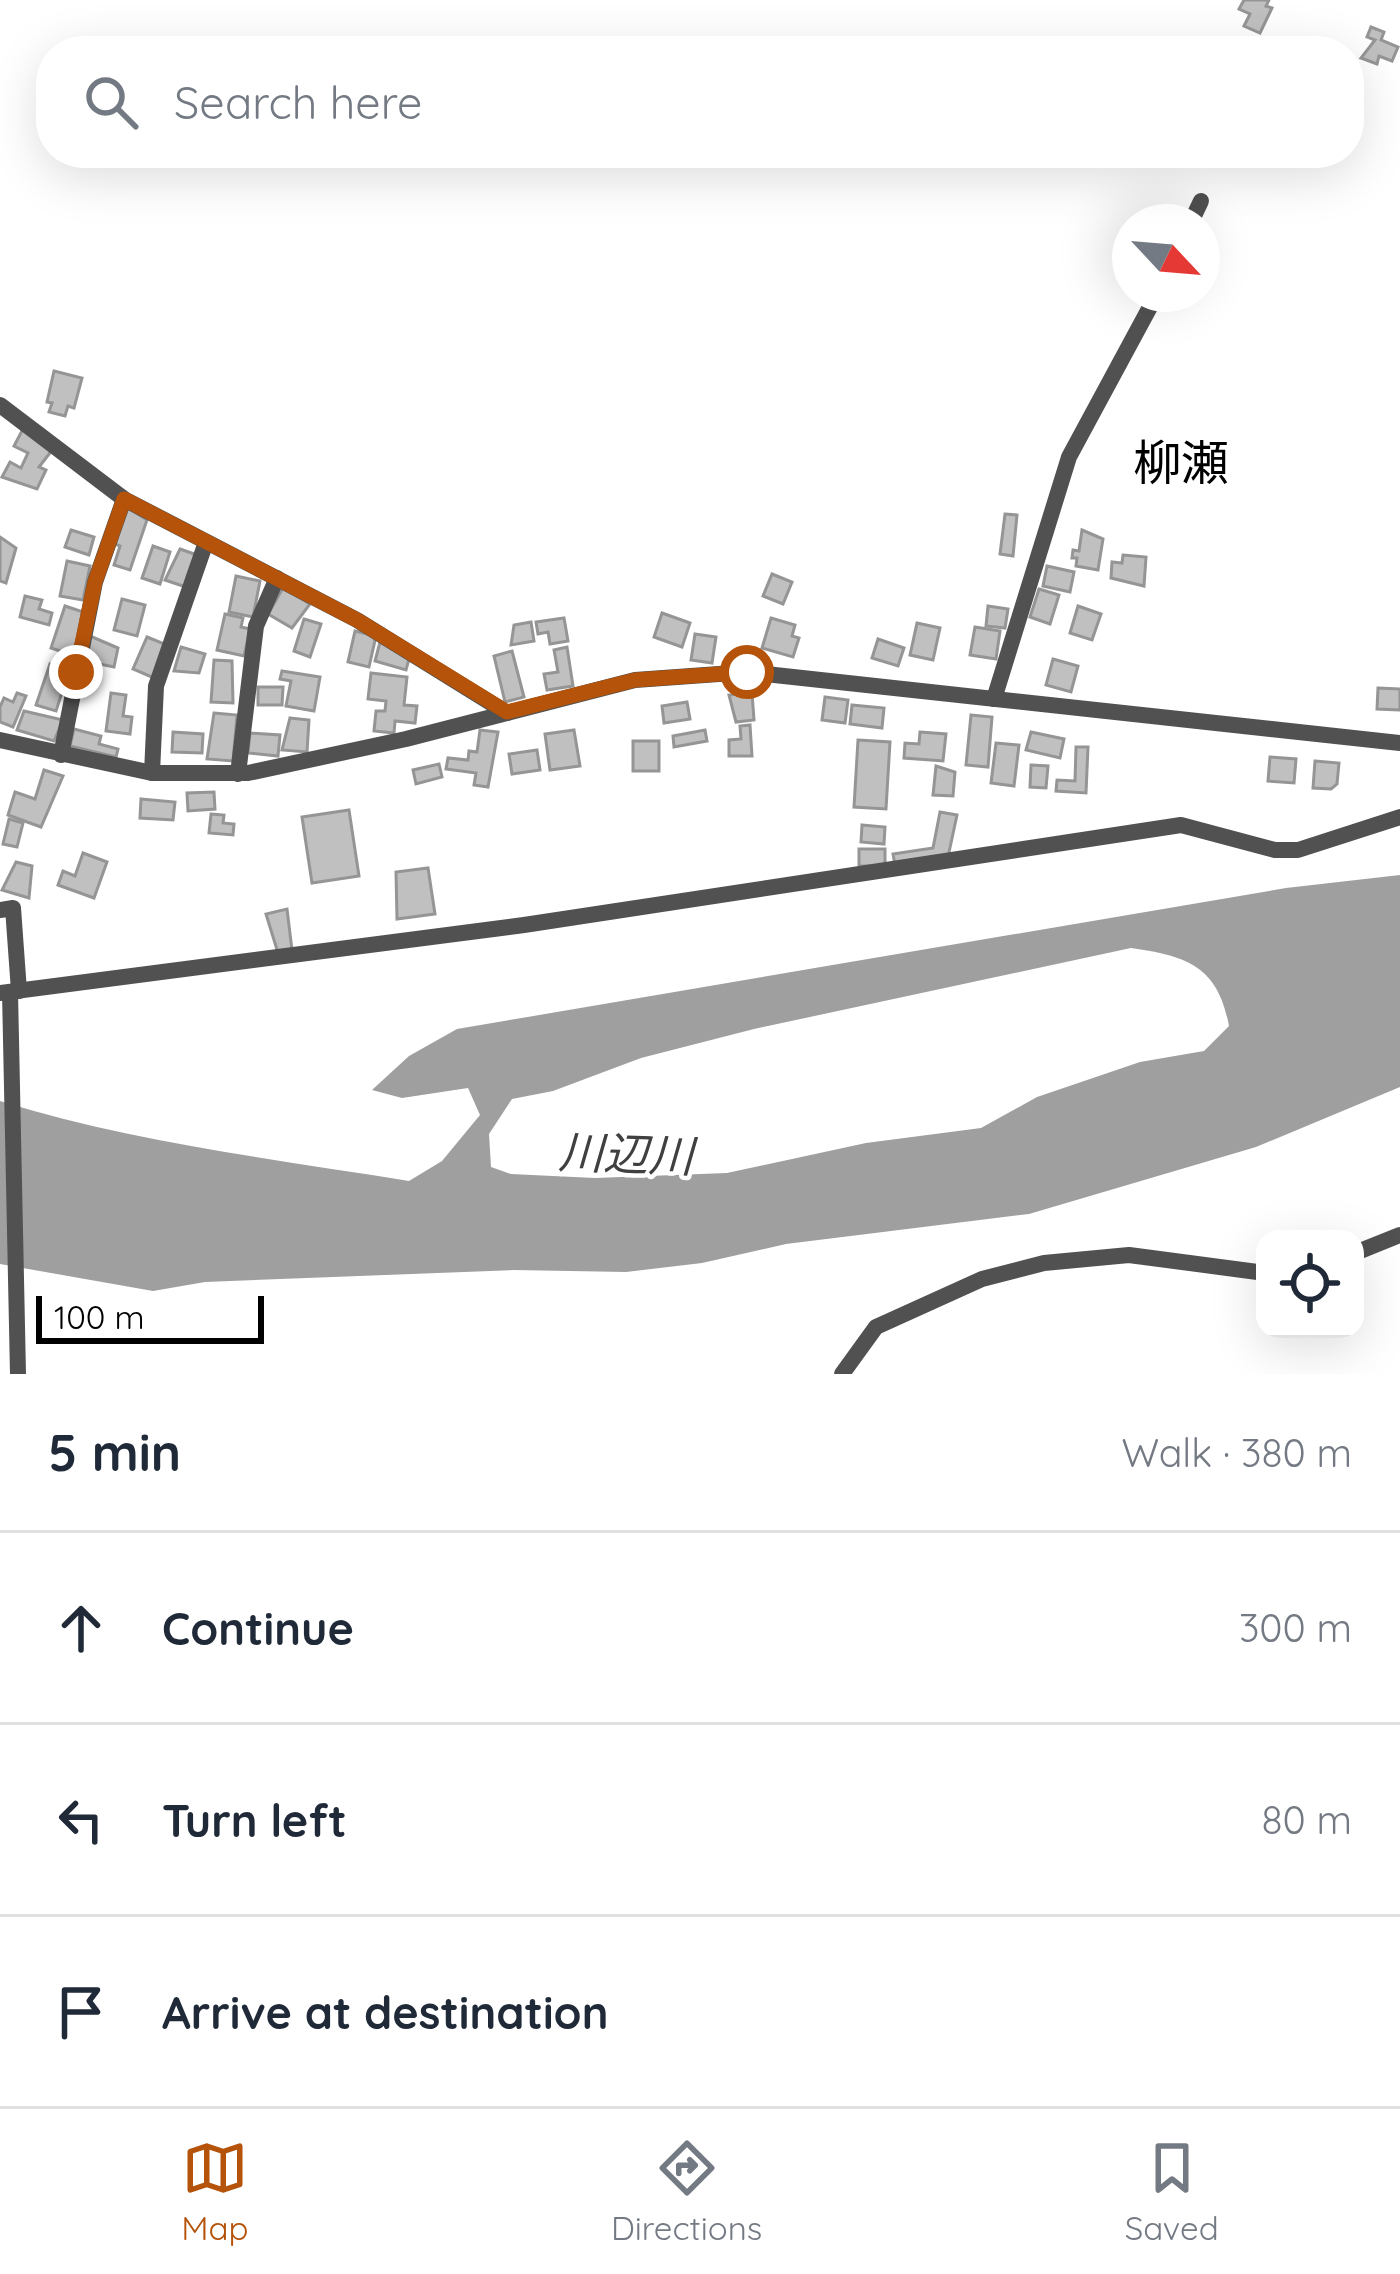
<!DOCTYPE html>
<html lang="en">
<head>
<meta charset="utf-8">
<style>
  body { margin:0; font-family:Quicksand,"Noto Sans JP",sans-serif; background:#f6f6f7; color:#1f2937 }
  .controls { position:absolute; right:36px; bottom:36px; display:grid; overflow:hidden; border-radius:24px; box-shadow:0 12px 48px #0002 }
  .controls button { width:108px; height:108px; display:grid; place-items:center; padding:0; border:0; border-bottom:3px solid #e0e1e3; background:#fff; color:#1f2937; font:60px sans-serif }
  .compass { position:absolute; left:1112px; top:204px; width:108px; height:108px; border-radius:50%; background:#fff; box-shadow:0 12px 48px #0002; rotate:116deg }
  .scale { position:absolute; left:36px; bottom:30px; width:228px; box-sizing:border-box; padding-left:12px; border:6px solid #000; border-top:0; font-size:33px; line-height:42px; white-space:nowrap; color:#000; -webkit-text-stroke:9px #fff; paint-order:stroke }
  .stop { position:absolute; width:36px; height:36px; margin:-27px; border:9px solid #b45309; border-radius:50%; background:#fff }
  .stop.end { background:#b45309; border-color:#fff; box-shadow:0 3px 12px #0008 }
  .list { margin:0; padding:0; list-style:none }
  h2 { display:flex; justify-content:space-between; align-items:center; height:156px; margin:0; padding:0 48px; font-size:51px }
  h2 small { font-size:39px; font-weight:400; color:#747a83 }
  .list li { display:grid; grid-template-columns:78px 1fr auto; gap:36px; align-items:center; box-sizing:border-box; height:192px; padding:0 48px; border-top:3px solid #e0e1e3 }
  .list b { display:block; font-size:45px; white-space:nowrap }
  .list em { font-size:39px; font-style:normal; color:#747a83 }
  .icon { flex:none; width:66px; height:66px; fill:none; stroke:currentColor; stroke-width:2; stroke-linecap:round; stroke-linejoin:round }
  .map { position:relative; flex:none; width:1400px; height:1374px; overflow:hidden }
  .search { position:absolute; background:#fff; box-shadow:0 12px 48px #0002; left:36px; right:36px; top:36px; height:132px; display:flex; align-items:center; gap:30px; box-sizing:border-box; padding:0 42px; border-radius:48px; color:#747a83; font-size:45px }
  .sheet { height:732px; background:#fff }
  nav { display:flex; justify-content:space-around; align-items:center; box-sizing:border-box; height:168px; border-top:3px solid #e0e1e3; background:#fff; font-size:33px; color:#747a83 }
  nav a { display:grid; justify-items:center; gap:6px }
  nav .on { color:#b45309 }
  .map>svg:first-child { display:block }
  .water { fill:#9f9f9f; fill-rule:evenodd }
  .building { fill:#c0c0c0; stroke:#959595; stroke-width:3 }
  .lines { fill:none; stroke-linecap:round; stroke-linejoin:round }
  .minor { stroke:#515151; stroke-width:16 }
  .route { stroke:#b45309; stroke-width:15 }
  .labels { text-anchor:middle; dominant-baseline:central; stroke-width:9; stroke-linejoin:round; paint-order:stroke }
  .water-label { font-size:45px; font-style:italic; fill:#404040; stroke:#fff }
  .quarter-label { font-size:48px; fill:#000; stroke:#fff }
</style>
</head>
<body>
<div class="map">
<svg width="1400" height="1374" viewBox="0 0 1400 1374">
  <rect width="100%" height="100%" fill="#fff"/>
  <path class="water" d="M1400,875V1087L1256,1147L1029,1214L786,1244L702,1263L626,1272L514,1270L205,1282L153,1291L0,1264V1101C132,1142 272,1159 409,1181L442,1161L480,1115L468,1088L402,1098L372,1090L409,1056L457,1029L1286,888ZM1131,948C1187,956 1218,966 1229,1026L1204,1051L1140,1062L1037,1097L981,1128L866,1143L727,1173L595,1178L511,1174L491,1167L489,1134L512,1099L553,1091L641,1058L754,1029Z"/>
  <g class="building">
    <polygon points="1244,0 1269,0 1266,6 1272,8 1260,33 1244,26 1250,14 1239,9"/>
    <polygon points="1371,27 1384,32 1381,40 1398,47 1392,61 1379,56 1377,64 1361,58 1375,40 1367,37"/>
    <polygon points="54,371 82,378 74,408 68,406 65,416 49,412 52,403 47,402"/>
    <polygon points="24,427 53,449 39,467 46,470 37,489 2,477 10,462 21,468 28,453 14,446"/>
    <polygon points="128,508 147,520 130,570 114,565 120,546 113,543"/>
    <polygon points="1005,514 1017,515 1013,556 1000,554"/>
    <polygon points="71,530 94,537 89,555 65,547"/>
    <polygon points="1082,530 1103,539 1098,570 1076,566 1077,558 1072,558 1073,550 1079,551"/>
    <polygon points="0,537 16,548 6,583 0,581"/>
    <polygon points="153,546 170,552 160,584 142,578"/>
    <polygon points="180,549 197,555 186,587 165,580"/>
    <polygon points="1123,555 1146,557 1144,586 1111,578 1112,562 1122,563"/>
    <polygon points="67,561 90,566 83,600 60,596"/>
    <polygon points="1047,566 1074,572 1070,592 1043,586"/>
    <polygon points="772,574 792,582 783,604 763,596"/>
    <polygon points="236,576 260,581 253,617 229,612"/>
    <polygon points="283,588 310,604 292,628 268,614"/>
    <polygon points="1039,589 1059,595 1050,624 1030,617"/>
    <polygon points="25,596 42,600 39,609 52,613 49,625 20,617"/>
    <polygon points="122,599 145,605 137,636 114,630"/>
    <polygon points="65,606 86,613 72,655 51,648"/>
    <polygon points="988,606 1008,609 1005,628 986,626"/>
    <polygon points="1078,606 1101,614 1092,640 1070,633"/>
    <polygon points="662,613 690,623 682,647 654,637"/>
    <polygon points="225,614 243,618 241,627 250,629 244,656 217,650"/>
    <polygon points="564,618 568,641 550,644 548,632 538,634 536,622"/>
    <polygon points="771,618 795,625 792,636 799,638 793,657 762,648"/>
    <polygon points="304,619 321,624 310,657 294,651"/>
    <polygon points="531,622 534,641 511,645 514,625"/>
    <polygon points="917,623 940,628 933,660 910,655"/>
    <polygon points="975,627 1000,631 996,659 970,655"/>
    <polygon points="355,631 376,636 369,667 348,662"/>
    <polygon points="695,634 716,637 712,663 691,660"/>
    <polygon points="90,636 118,648 114,667 85,661"/>
    <polygon points="147,637 167,645 154,678 133,669"/>
    <polygon points="878,639 904,648 898,666 872,658"/>
    <polygon points="380,642 409,659 406,670 375,661"/>
    <polygon points="181,647 205,654 199,673 174,671"/>
    <polygon points="567,647 573,686 547,690 544,674 558,672 554,650"/>
    <polygon points="512,651 524,697 505,702 494,656"/>
    <polygon points="1053,659 1078,666 1071,692 1046,685"/>
    <polygon points="214,660 232,661 233,703 211,702"/>
    <polygon points="50,664 69,671 56,711 36,705"/>
    <polygon points="282,671 320,677 314,711 286,706 291,681 280,679"/>
    <polygon points="371,673 407,677 404,705 417,706 415,723 395,721 394,733 374,731 376,711 385,711 386,701 368,699"/>
    <polygon points="258,687 283,687 282,705 258,705"/>
    <polygon points="1378,688 1400,689 1400,710 1377,709"/>
    <polygon points="17,693 26,696 13,727 0,722 0,707 4,698 13,702"/>
    <polygon points="111,693 126,695 123,716 132,717 130,734 106,731"/>
    <polygon points="752,693 754,720 736,722 729,695"/>
    <polygon points="825,697 848,700 845,723 822,720"/>
    <polygon points="687,702 690,719 664,723 662,706"/>
    <polygon points="852,705 884,708 882,728 850,724"/>
    <polygon points="24,711 63,720 54,741 17,730"/>
    <polygon points="214,713 237,715 233,761 207,759"/>
    <polygon points="971,715 992,717 988,767 966,765"/>
    <polygon points="290,718 309,720 307,752 282,750"/>
    <polygon points="750,725 752,756 729,756 729,740 741,739 740,726"/>
    <polygon points="74,729 101,736 99,744 118,749 116,757 70,746"/>
    <polygon points="480,730 498,732 488,787 474,785 476,773 446,769 448,758 468,760 469,751 477,752"/>
    <polygon points="574,730 580,766 550,770 545,734"/>
    <polygon points="705,730 707,741 674,747 673,736"/>
    <polygon points="173,732 203,734 202,753 172,752"/>
    <polygon points="920,732 946,734 943,761 904,758 905,743 919,744"/>
    <polygon points="1031,732 1064,739 1060,758 1026,750"/>
    <polygon points="250,733 280,735 278,756 248,753"/>
    <polygon points="858,740 890,742 886,809 854,807"/>
    <rect x="633" y="741" width="26" height="30"/>
    <polygon points="996,743 1019,745 1014,786 991,783"/>
    <polygon points="1076,747 1088,747 1086,793 1056,791 1057,780 1075,781"/>
    <polygon points="537,750 540,770 512,774 509,754"/>
    <polygon points="1270,757 1296,759 1294,783 1268,781"/>
    <polygon points="1315,761 1339,763 1337,784 1331,789 1313,788"/>
    <polygon points="439,764 442,777 416,784 413,770"/>
    <polygon points="1031,765 1048,766 1046,788 1030,787"/>
    <polygon points="936,766 955,772 953,796 933,795"/>
    <polygon points="44,770 63,776 41,827 8,815 15,792 35,799"/>
    <polygon points="214,792 215,809 188,811 187,793"/>
    <polygon points="141,799 175,802 173,820 140,818"/>
    <polygon points="349,810 359,876 312,883 302,817"/>
    <polygon points="940,812 957,815 948,857 895,865 893,854 933,848"/>
    <polygon points="211,814 224,815 223,823 234,824 233,835 209,833"/>
    <polygon points="9,819 23,823 17,847 3,844"/>
    <polygon points="862,825 885,827 884,844 861,842"/>
    <rect x="859" y="849" width="26" height="17"/>
    <polygon points="83,853 107,862 94,898 58,885 63,871 75,876"/>
    <polygon points="16,862 32,866 29,898 2,890"/>
    <polygon points="428,868 435,914 397,919 396,872"/>
    <polygon points="287,909 292,950 278,953 266,914"/>
  </g>
  <g class="lines">
    <g class="minor">
      <polyline points="1191,222 1201,201"/>
      <polyline points="0,405 124,499 357,620 507,713"/>
      <polyline points="994,699 1069,457 1157,294"/>
      <polyline points="0,740 152,773 248,773 406,739 635,680 747,672 1400,743"/>
      <polyline points="61,755 95,582 124,499"/>
      <polyline points="152,773 156,686 206,542"/>
      <polyline points="238,774 256,626 277,578"/>
      <polyline points="0,910 13,908 19,991"/>
      <polyline points="10,992 18,1374"/>
      <polyline points="0,993 524,925 1181,825 1275,850 1298,850 1400,817"/>
      <polyline points="1355,1253 1400,1235"/>
      <polyline points="842,1374 876,1327 982,1279 1044,1263 1129,1255 1265,1273"/>
    </g>
  </g>
  <g class="lines">
    <polyline class="route" points="76,672 95,582 124,499 357,620 507,712 635,680 747,672"/>
  </g>
  <g class="labels">
    <g class="water-label">
      <text transform="translate(626 1153) rotate(2)">川辺川</text>
    </g>
    <g class="quarter-label">
      <text x="1181" y="462">柳瀬</text>
    </g>
  </g>
</svg>
<div class="controls">
<button><svg class="icon" aria-label="locate" viewBox="0 0 24 24"><circle cx="12" cy="12" r="6"/><path d="M12 2v4M12 18v4M2 12h4M18 12h4"/></svg></button>
</div>
<svg class="compass" viewBox="-18 -18 36 36"><path d="M0-13l5 13h-10z" fill="#e53935"/><path d="M0 13l5-13h-10z" fill="#747a83"/></svg>
<div class="scale">100 m</div>
<div class="stop" style="left:747px;top:672px"></div>
<div class="stop end" style="left:76px;top:672px"></div>
<div class="search"><svg class="icon" aria-label="search" viewBox="0 0 24 24"><circle cx="10" cy="10" r="6"/><path d="M15 15l6 6"/></svg>Search here</div>
</div>
<section class="sheet">
<h2>5 min<small>Walk · 380 m</small></h2>
<ul class="list">
<li><svg class="icon" aria-label="ahead" viewBox="0 0 24 24"><path d="M12 20V5M6 11l6-6 6 6"/></svg><div><b>Continue</b></div><em>300 m</em></li>
<li><svg class="icon" aria-label="left" viewBox="0 0 24 24"><path d="M17 20v-9H6M10 6l-5 5 5 5"/></svg><div><b>Turn left</b></div><em>80 m</em></li>
<li><svg class="icon" aria-label="arrive" viewBox="0 0 24 24"><path d="M6 21V4h12l-3 4 3 4H6"/></svg><div><b>Arrive at destination</b></div></li>
</ul>
</section>
<nav>
<a class="on"><svg class="icon" aria-label="map" viewBox="0 0 24 24"><path d="M3 6l6-2 6 2 6-2v14l-6 2-6-2-6 2zM9 4v14M15 6v14"/></svg>Map</a>
<a><svg class="icon" aria-label="directions" viewBox="0 0 24 24"><path d="M12 3l9 9-9 9-9-9zM9 14v-3h6M13 9l2 2-2 2"/></svg>Directions</a>
<a><svg class="icon" aria-label="saved" viewBox="0 0 24 24"><path d="M7 4h10v16l-5-4-5 4z"/></svg>Saved</a>
</nav>
</body>
</html>
